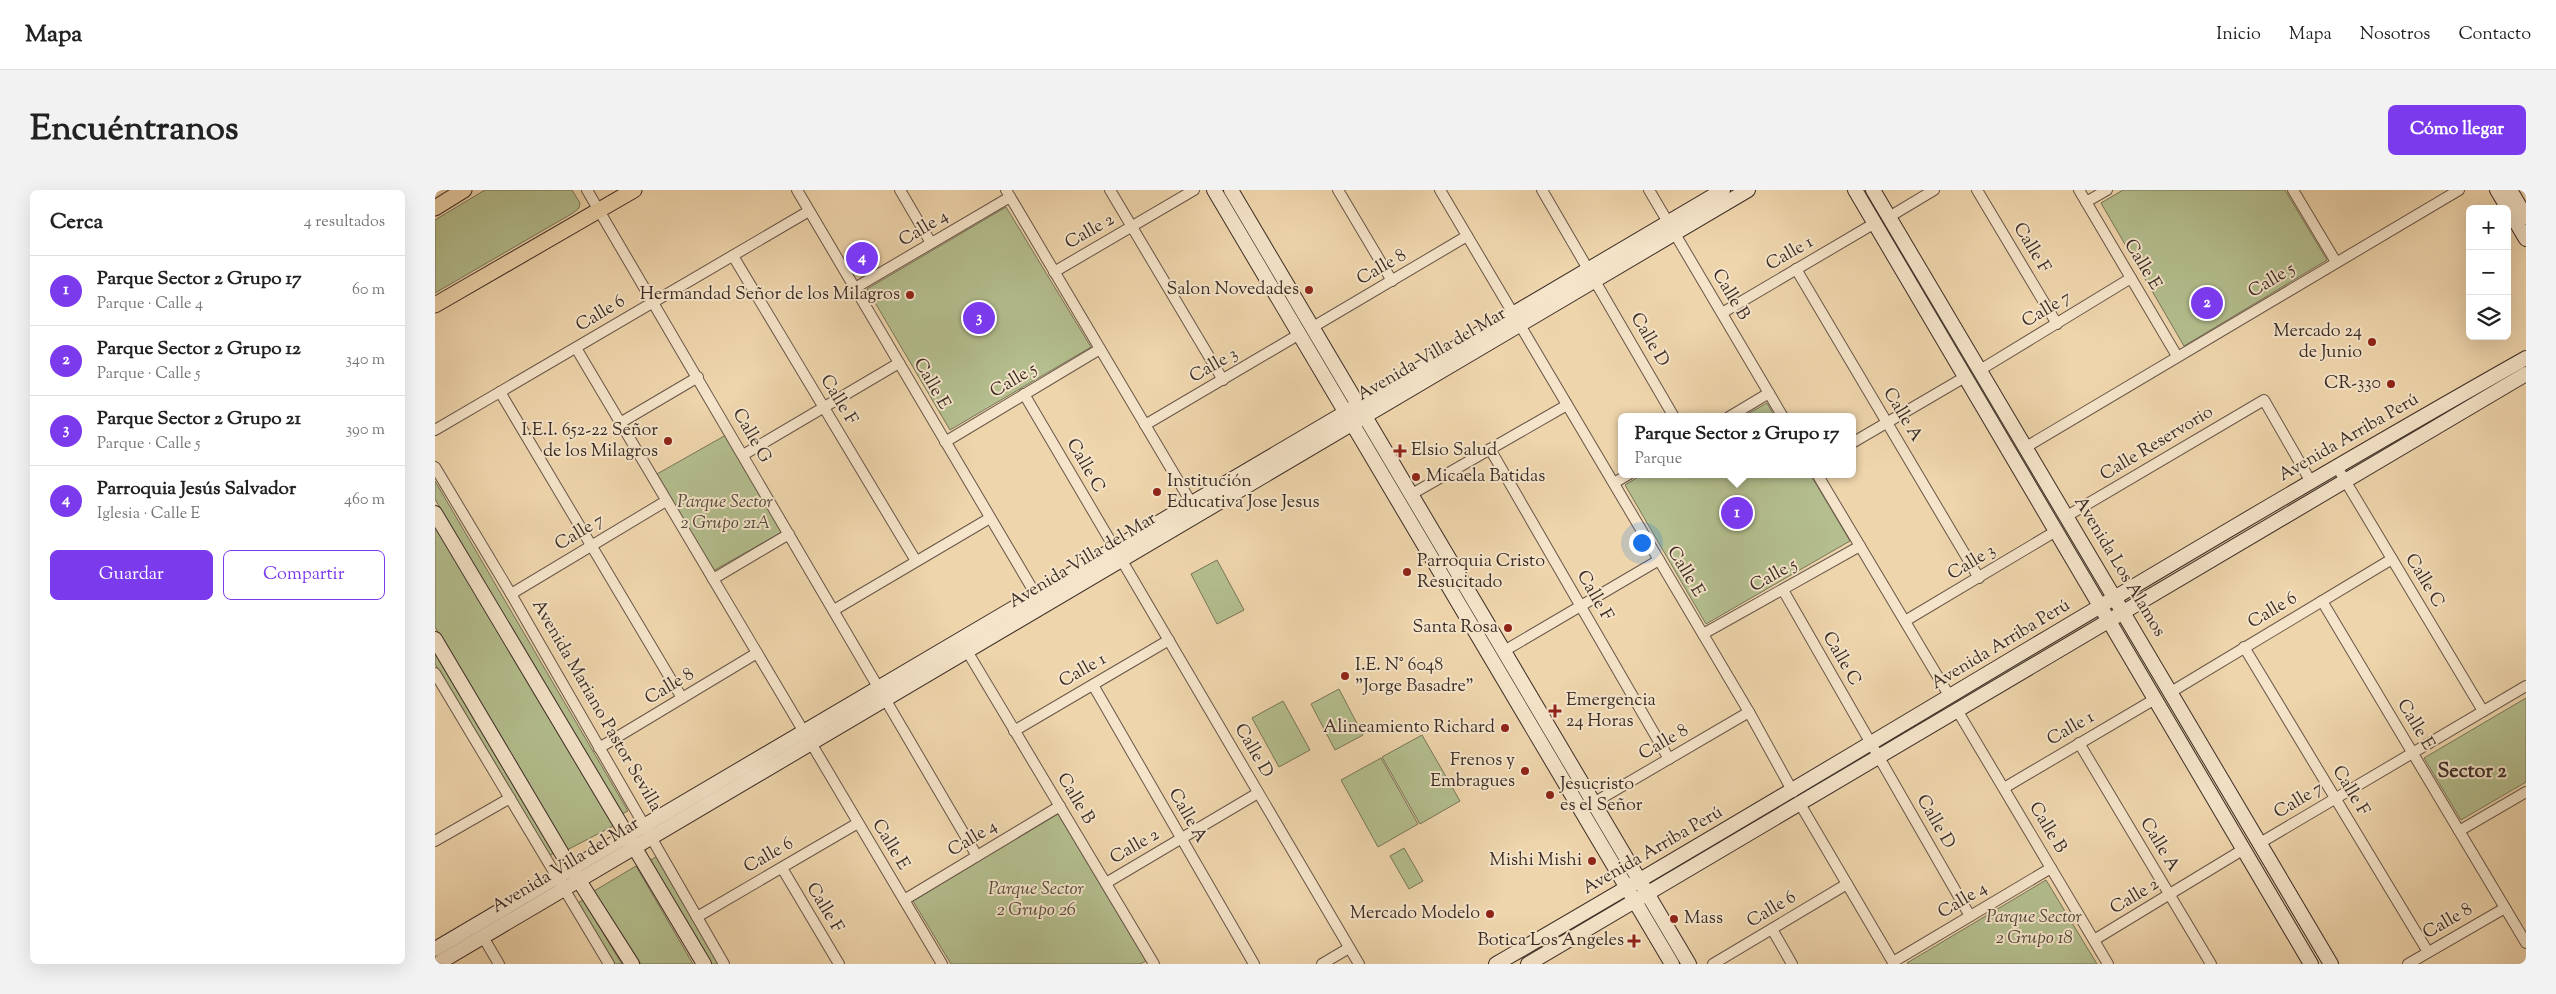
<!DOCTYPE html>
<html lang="es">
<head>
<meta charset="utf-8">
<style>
  body { margin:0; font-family:"Sorts Mill Goudy",serif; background:#f2f2f2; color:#222 }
  .controls { position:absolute; right:15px; top:15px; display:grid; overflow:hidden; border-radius:8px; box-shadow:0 5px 20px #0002 }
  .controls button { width:45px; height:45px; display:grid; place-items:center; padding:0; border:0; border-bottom:1px solid #e0e0e0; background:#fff; color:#222; font:25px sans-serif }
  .you { position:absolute; left:1206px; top:352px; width:18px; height:18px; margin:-12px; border:4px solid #fff; border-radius:50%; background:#1a73e8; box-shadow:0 0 0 8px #1a73e833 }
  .badge { display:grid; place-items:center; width:32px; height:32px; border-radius:50%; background:#7c3aed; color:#fff; font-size:16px; font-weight:700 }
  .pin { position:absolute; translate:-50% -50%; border:2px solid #fff; box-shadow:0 1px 5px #0006 }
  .popup { position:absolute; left:1183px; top:223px; width:238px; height:65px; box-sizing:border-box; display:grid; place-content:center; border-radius:8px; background:#fff; filter:drop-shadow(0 1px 4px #0005); font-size:16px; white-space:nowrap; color:#767676 }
  .popup b { font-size:19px; color:#222 }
  .popup::after { content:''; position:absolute; left:50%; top:100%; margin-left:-10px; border:10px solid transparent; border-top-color:#fff }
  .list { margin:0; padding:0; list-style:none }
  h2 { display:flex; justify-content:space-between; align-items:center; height:65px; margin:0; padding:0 20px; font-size:21px }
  h2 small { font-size:16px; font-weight:400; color:#767676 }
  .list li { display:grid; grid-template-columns:32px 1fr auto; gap:15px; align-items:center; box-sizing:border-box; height:70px; padding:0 20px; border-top:1px solid #e0e0e0 }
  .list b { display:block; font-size:19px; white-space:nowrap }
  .list p { margin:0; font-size:16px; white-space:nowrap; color:#767676 }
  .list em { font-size:16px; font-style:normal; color:#767676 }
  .actions { display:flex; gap:10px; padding:15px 20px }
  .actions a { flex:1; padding:11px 0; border:1px solid #7c3aed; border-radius:8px; text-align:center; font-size:18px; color:#7c3aed }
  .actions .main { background:#7c3aed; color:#fff }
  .icon { flex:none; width:28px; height:28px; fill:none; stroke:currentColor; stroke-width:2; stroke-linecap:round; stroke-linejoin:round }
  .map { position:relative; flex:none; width:2091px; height:774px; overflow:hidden; border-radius:8px }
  header { display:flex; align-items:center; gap:30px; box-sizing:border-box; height:70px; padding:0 25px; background:#fff; border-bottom:1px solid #e0e0e0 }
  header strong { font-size:24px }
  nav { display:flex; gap:28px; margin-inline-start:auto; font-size:18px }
  .intro { display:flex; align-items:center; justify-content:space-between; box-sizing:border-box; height:120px; padding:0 30px }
  h1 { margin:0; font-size:35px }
  .button { padding:12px 22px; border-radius:8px; background:#7c3aed; color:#fff; font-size:18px; font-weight:700 }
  main { display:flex; gap:30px; padding:0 30px }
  aside { flex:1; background:#fff; border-radius:8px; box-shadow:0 5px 20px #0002 }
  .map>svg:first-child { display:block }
  .green { fill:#b4be8e; stroke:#78755a }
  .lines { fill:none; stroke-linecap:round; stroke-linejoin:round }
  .street-casing { stroke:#685648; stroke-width:12 }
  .secondary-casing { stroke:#3b2c26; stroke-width:16 }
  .primary-casing { stroke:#3b2c26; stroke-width:17 }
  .street { stroke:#f5e4c9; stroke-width:10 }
  .secondary { stroke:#f5e4c9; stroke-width:14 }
  .primary { stroke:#efd5ac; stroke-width:15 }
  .poi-dot { fill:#8f2418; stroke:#f5e4c9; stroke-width:2 }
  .labels { text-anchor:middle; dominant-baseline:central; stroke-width:4; stroke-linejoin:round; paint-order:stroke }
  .street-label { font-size:18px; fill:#3b2c26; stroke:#f5e4c9 }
  .poi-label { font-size:18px; fill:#3b2c26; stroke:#f5e4c9; text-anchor:end }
  .park-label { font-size:18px; font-style:italic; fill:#53493b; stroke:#f5e4c9 }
  .quarter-label { font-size:20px; font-weight:bold; fill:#3b2c26; stroke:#f5e4c9 }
</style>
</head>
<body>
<header>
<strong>Mapa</strong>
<nav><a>Inicio</a><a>Mapa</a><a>Nosotros</a><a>Contacto</a></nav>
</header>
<div class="intro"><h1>Encuéntranos</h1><a class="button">Cómo llegar</a></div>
<main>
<aside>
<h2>Cerca<small>4 resultados</small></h2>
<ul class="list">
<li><span class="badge">1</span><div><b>Parque Sector 2 Grupo 17</b><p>Parque · Calle 4</p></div><em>60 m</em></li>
<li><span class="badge">2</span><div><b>Parque Sector 2 Grupo 12</b><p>Parque · Calle 5</p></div><em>340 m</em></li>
<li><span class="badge">3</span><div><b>Parque Sector 2 Grupo 21</b><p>Parque · Calle 5</p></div><em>390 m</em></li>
<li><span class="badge">4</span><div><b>Parroquia Jesús Salvador</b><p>Iglesia · Calle E</p></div><em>460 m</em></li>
</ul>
<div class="actions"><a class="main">Guardar</a><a>Compartir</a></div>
</aside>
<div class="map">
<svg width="2091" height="774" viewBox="0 0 2091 774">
  <rect width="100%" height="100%" fill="#efd5ac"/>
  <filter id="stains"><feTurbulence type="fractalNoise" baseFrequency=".004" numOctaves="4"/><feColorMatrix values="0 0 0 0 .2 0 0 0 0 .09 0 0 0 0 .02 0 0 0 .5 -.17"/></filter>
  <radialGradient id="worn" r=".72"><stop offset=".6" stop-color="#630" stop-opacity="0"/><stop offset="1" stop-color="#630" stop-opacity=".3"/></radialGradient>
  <g class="green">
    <polygon points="50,0 137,0 145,13 144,18 138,23 0,103 0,30"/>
    <polygon points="1688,0 1850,0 1892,70 1749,156 1666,13"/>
    <polygon points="571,17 656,157 515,240 432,99"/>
    <polygon points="1332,213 1340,227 1307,227"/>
    <polygon points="291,245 347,342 278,381 222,284"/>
    <polygon points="1208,284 1375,284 1415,351 1271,434 1190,295"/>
    <polygon points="0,291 193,621 185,625 0,309"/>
    <polygon points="0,332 180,635 132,660 0,437"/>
    <polygon points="782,370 809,420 782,434 756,384"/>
    <polygon points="0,462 119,663 114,666 0,474"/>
    <polygon points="904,499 928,545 900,560 876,514"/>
    <polygon points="2091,508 2091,592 2026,630 1989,568"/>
    <polygon points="848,511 875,560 844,577 817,528"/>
    <polygon points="987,545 1025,611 985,634 947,567"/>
    <polygon points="946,568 983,634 943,657 906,590"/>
    <polygon points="623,624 711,771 705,774 516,774 478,711"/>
    <polygon points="969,658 988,691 974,699 955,666"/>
    <polygon points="221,667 284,774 274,774 214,671"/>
    <polygon points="201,676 258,774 206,774 159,701"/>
    <polygon points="1611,690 1662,774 1473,774 1472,773"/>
    <polygon points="148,710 187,774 180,774 143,713"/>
  </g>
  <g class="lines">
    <defs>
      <g id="street">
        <polyline points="152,0 542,666"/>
        <polyline points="362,0 601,405"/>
        <polyline points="465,0 496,53"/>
        <polyline points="571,0 757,314"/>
        <polyline points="675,0 788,190"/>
        <polyline points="903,0 957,91"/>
        <polyline points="1005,0 1314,522 1358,602"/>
        <polyline points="1107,0 1239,227"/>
        <polyline points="1214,0 1348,227"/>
        <polyline points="1542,0 1622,134"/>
        <polyline points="1644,0 1742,166"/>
        <polyline points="1858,0 1901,72"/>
        <polyline points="1651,12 1672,0"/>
        <polyline points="1454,27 1499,0"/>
        <polyline points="298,66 481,371"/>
        <polyline points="1361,79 1544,388"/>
        <polyline points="619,82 759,0"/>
        <polyline points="420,98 575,7"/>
        <polyline points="1287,123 1440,33"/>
        <polyline points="878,137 1032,46"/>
        <polyline points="141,158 369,542"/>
        <polyline points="1545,180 1696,88"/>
        <polyline points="65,202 247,508"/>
        <polyline points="589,204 924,774"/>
        <polyline points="1294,227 1334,203"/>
        <polyline points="185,233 263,187"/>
        <polyline points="710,235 863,145"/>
        <polyline points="0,240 374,21"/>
        <polyline points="510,252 665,159"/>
        <polyline points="1417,253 1530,187"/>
        <polyline points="1591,257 2024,0"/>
        <polyline points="1055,259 1234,569"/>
        <polyline points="308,265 464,173"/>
        <polyline points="0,277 76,404 289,774"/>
        <polyline points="1902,277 2048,521"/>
        <polyline points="1382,284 1515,507"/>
        <polyline points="1179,293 1194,284"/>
        <polyline points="977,304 1132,215"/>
        <polyline points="1632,326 1829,210 1876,292"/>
        <polyline points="278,389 354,344"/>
        <polyline points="1348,400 1535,726"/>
        <polyline points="76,404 231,311"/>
        <polyline points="1887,411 2091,753"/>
        <polyline points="399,420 555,328"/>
        <polyline points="1470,431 1621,341"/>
        <polyline points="1268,444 1425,356"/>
        <polyline points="1809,457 1993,762"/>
        <polyline points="532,461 719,774"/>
        <polyline points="1069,461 1224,370"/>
        <polyline points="0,483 174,774"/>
        <polyline points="658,495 819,774"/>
        <polyline points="1736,502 1957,369"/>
        <polyline points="1522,520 1673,774"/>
        <polyline points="579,541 734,450"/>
        <polyline points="376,553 507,774"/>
        <polyline points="1644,553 1776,774"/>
        <polyline points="164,558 322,463"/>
        <polyline points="1569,598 1720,509"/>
        <polyline points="1160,612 1314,522"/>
        <polyline points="1365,614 1459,774"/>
        <polyline points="2024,641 2091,602"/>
        <polyline points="0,651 75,608"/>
        <polyline points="1825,653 2091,496"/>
        <polyline points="347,678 404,774"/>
        <polyline points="671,693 823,603"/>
        <polyline points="469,710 625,616"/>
        <polyline points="262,727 423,633"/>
        <polyline points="1337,739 1357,774"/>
        <polyline points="48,747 64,774"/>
        <polyline points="1659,750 1809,659"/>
        <polyline points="1458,772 1616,678"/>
        <polyline points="887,774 914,758"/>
        <polyline points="1278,774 1412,694"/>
        <polyline points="1973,774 2070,718"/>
      </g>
      <g id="secondary">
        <polyline points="779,0 1237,774"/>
        <polyline points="796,0 1254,774"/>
        <polyline points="1420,0 1876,774"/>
        <polyline points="1438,0 1896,774"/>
        <polyline points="2062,0 2091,49"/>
        <polyline points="2075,0 2091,27"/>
        <polyline points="0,323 269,774"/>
        <polyline points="0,449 129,667 197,774"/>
        <polyline points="0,759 1288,0"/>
        <polyline points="2,774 1313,0"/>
        <path d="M1061,774C1406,575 1744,364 2091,168"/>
        <polyline points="1093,774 2091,184"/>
      </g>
      <g id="primary">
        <polyline points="0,18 29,0"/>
        <polyline points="0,115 199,0"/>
      </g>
    </defs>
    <use href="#street" class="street-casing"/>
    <use href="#secondary" class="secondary-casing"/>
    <use href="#primary" class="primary-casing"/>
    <use href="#street" class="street"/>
    <use href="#secondary" class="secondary"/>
    <use href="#primary" class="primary"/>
  </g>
  <g class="poi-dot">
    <circle cx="874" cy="100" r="5"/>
    <circle cx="475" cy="105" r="5"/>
    <circle cx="1937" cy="152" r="5"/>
    <circle cx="1956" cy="194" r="5"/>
    <circle cx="233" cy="251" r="5"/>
    <path d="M962.5 253.5h5v5h5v5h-5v5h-5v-5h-5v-5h5z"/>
    <circle cx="981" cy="287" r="5"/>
    <circle cx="722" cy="302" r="5"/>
    <circle cx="972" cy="382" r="5"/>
    <circle cx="1073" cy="438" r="5"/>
    <circle cx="910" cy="486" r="5"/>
    <path d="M1117.5 513.5h5v5h5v5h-5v5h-5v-5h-5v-5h5z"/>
    <circle cx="1070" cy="538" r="5"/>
    <circle cx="1090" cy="581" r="5"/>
    <circle cx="1115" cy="605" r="5"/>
    <circle cx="1157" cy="671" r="5"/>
    <circle cx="1055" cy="724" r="5"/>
    <circle cx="1239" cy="729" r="5"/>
    <path d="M1196.5 743.5h5v5h5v5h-5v5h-5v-5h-5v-5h5z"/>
  </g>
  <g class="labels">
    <g class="street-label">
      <text transform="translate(489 39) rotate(-31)">Calle 4</text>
      <text transform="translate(655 42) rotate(-30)">Calle 2</text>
      <text transform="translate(1596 58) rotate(59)">Calle F</text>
      <text transform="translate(1355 64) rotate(-30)">Calle 1</text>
      <text transform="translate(1707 75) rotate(59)">Calle E</text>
      <text transform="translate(947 78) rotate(-30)">Calle 8</text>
      <text transform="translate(1837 91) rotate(-31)">Calle 5</text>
      <text transform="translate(1295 105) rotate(59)">Calle B</text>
      <text transform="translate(1612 120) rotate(-31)">Calle 7</text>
      <text transform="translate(166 124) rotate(-31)">Calle 6</text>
      <text transform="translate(1214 150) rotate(60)">Calle D</text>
      <text transform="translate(997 165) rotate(-30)">Avenida Villa del Mar</text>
      <text transform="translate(779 176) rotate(-30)">Calle 3</text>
      <text transform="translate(579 191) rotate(-31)">Calle 5</text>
      <text transform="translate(496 194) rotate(60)">Calle E</text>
      <text transform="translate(403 210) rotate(59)">Calle F</text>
      <text transform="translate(1467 225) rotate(59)">Calle A</text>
      <text transform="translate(316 246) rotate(60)">Calle G</text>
      <text transform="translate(1914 248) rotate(-30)">Avenida Arriba Perú</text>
      <text transform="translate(1722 254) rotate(-31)">Calle Reservorio</text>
      <text transform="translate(650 276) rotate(60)">Calle C</text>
      <text transform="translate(145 343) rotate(-31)">Calle 7</text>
      <text transform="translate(648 371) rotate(-31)">Avenida Villa del Mar</text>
      <text transform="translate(1537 373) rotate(-31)">Calle 3</text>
      <text transform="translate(1684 377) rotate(59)">Avenida Los Alamos</text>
      <text transform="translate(1250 382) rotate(59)">Calle E</text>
      <text transform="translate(1339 386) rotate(-29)">Calle 5</text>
      <text transform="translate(1989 391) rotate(59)">Calle C</text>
      <text transform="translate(1159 406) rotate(60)">Calle F</text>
      <text transform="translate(1838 421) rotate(-31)">Calle 6</text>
      <text transform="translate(1566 455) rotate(-31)">Avenida Arriba Perú</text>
      <text transform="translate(1406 469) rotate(60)">Calle C</text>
      <text transform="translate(648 481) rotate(-30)">Calle 1</text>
      <text transform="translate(235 497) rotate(-31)">Calle 8</text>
      <text transform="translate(161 516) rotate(60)">Avenida Mariano Pastor Sevilla</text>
      <text transform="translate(1980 535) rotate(59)">Calle E</text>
      <text transform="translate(1636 539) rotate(-30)">Calle 1</text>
      <text transform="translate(1229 553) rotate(-30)">Calle 8</text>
      <text transform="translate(818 561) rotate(60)">Calle D</text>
      <text transform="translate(1915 601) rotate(59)">Calle F</text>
      <text transform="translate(640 609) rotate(59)">Calle B</text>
      <text transform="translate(1864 611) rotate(-31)">Calle 7</text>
      <text transform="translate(752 626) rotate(60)">Calle A</text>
      <text transform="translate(1500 632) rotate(60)">Calle D</text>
      <text transform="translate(1612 638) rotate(59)">Calle B</text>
      <text transform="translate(538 649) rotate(-31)">Calle 4</text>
      <text transform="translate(455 655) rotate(59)">Calle E</text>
      <text transform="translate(1724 655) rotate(59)">Calle A</text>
      <text transform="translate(700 657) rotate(-30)">Calle 2</text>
      <text transform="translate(1218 661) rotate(-30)">Avenida Arriba Perú</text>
      <text transform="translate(334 666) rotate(-30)">Calle 6</text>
      <text transform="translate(131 676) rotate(-31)">Avenida Villa del Mar</text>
      <text transform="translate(1700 707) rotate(-31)">Calle 2</text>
      <text transform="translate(1528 711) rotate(-31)">Calle 4</text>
      <text transform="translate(389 718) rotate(59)">Calle F</text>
      <text transform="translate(1337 720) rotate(-31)">Calle 6</text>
      <text transform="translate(2013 732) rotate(-30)">Calle 8</text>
    </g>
    <g class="poi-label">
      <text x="864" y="100">Salon Novedades</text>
      <text x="465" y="105">Hermandad Señor de los Milagros</text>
      <text x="1927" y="142">Mercado 24<tspan x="1927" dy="21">de Junio</tspan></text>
      <text x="1946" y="194">CR-330</text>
      <text x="223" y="241">I.E.I. 652-22 Señor<tspan x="223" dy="21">de los Milagros</tspan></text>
      <text x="976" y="261" text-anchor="start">Elsio Salud</text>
      <text x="991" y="287" text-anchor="start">Micaela Batidas</text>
      <text x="732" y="292" text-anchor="start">Institución<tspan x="732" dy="21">Educativa Jose Jesus</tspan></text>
      <text x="982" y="372" text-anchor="start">Parroquia Cristo<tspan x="982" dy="21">Resucitado</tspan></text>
      <text x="1063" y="438">Santa Rosa</text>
      <text x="920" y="476" text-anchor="start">I.E. N° 6048<tspan x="920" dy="21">"Jorge Basadre"</tspan></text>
      <text x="1131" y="511" text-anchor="start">Emergencia<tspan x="1131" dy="21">24 Horas</tspan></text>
      <text x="1060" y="538">Alineamiento Richard</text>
      <text x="1080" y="571">Frenos y<tspan x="1080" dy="21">Embragues</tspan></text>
      <text x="1125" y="595" text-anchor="start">Jesucristo<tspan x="1125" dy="21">es el Señor</tspan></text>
      <text x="1147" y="671">Mishi Mishi</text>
      <text x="1045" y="724">Mercado Modelo</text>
      <text x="1249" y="729" text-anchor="start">Mass</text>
      <text x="1189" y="751">Botica Los Angeles</text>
    </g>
    <g class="park-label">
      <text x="290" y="313">Parque Sector<tspan x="290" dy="21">2 Grupo 21A</tspan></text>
      <text x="601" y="700">Parque Sector<tspan x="601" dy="21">2 Grupo 26</tspan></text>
      <text x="1599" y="728">Parque Sector<tspan x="1599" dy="21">2 Grupo 18</tspan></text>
    </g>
    <g class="quarter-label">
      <text x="2037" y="582">Sector 2</text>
    </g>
  </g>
  <rect width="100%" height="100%" filter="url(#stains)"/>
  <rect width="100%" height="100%" fill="url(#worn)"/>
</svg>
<div class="controls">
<button>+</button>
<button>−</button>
<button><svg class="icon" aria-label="layers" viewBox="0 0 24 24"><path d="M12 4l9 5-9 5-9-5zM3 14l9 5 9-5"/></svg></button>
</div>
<div class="you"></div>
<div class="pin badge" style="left:1302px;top:323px">1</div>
<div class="popup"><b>Parque Sector 2 Grupo 17</b>Parque</div>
<div class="pin badge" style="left:1772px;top:113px">2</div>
<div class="pin badge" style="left:544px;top:128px">3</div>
<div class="pin badge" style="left:427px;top:68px">4</div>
</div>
</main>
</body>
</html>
